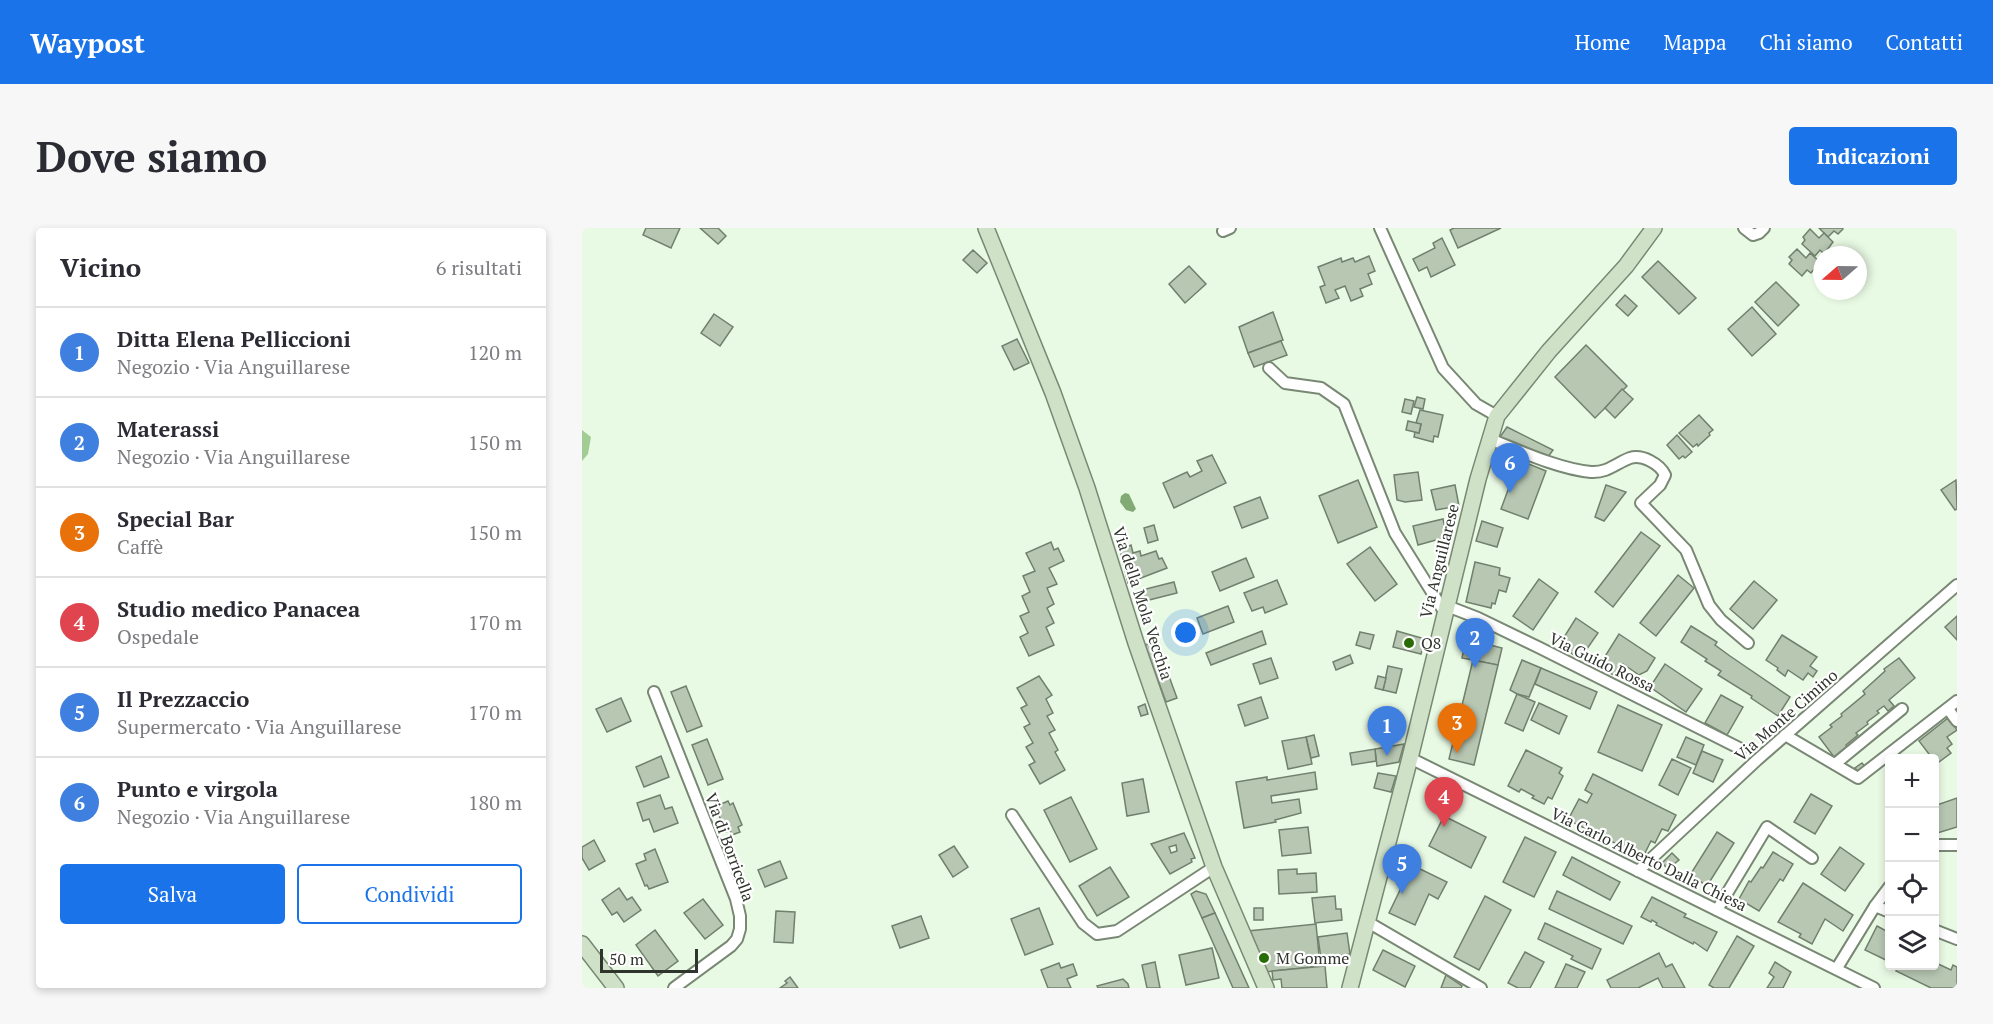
<!DOCTYPE html>
<html lang="it">
<head>
<meta charset="utf-8">
<style>
  body { margin:0; font-family:"PT Serif",serif; background:#f7f7f7; color:#2b2b33 }
  .controls { position:absolute; right:18px; bottom:18px; display:grid; overflow:hidden; border-radius:6px; box-shadow:0 3px 9px #0003 }
  .controls button { width:54px; height:54px; display:grid; place-items:center; padding:0; border:0; border-bottom:2px solid #e1e1e2; background:#fff; color:#2b2b33; font:30px sans-serif }
  .compass { position:absolute; left:1231px; top:18px; width:54px; height:54px; border-radius:50%; background:#fff; box-shadow:0 3px 9px #0003; rotate:250deg }
  .scale { position:absolute; left:18px; bottom:15px; width:98px; box-sizing:border-box; padding-left:6px; border:3px solid #2f352d; border-top:0; font-size:16px; line-height:21px; white-space:nowrap; color:#2f352d; -webkit-text-stroke:4px #fff; paint-order:stroke }
  .you { position:absolute; left:604px; top:405px; width:21px; height:21px; margin:-15px; border:4px solid #fff; border-radius:50%; background:#1a73e8; box-shadow:0 0 0 9px #1a73e833 }
  .badge { display:grid; place-items:center; width:39px; height:39px; border-radius:50%; background:#1a73e8; color:#fff; font-size:20px; font-weight:700 }
  .pin { position:absolute; translate:-50% -50px; filter:drop-shadow(0 2px 3px #0008) }
  .pin::after { content:''; position:absolute; top:32px; width:21px; height:18px; background:inherit; clip-path:polygon(0 0,100% 0,50% 100%) }
  .list { margin:0; padding:0; list-style:none }
  h2 { display:flex; justify-content:space-between; align-items:center; height:78px; margin:0; padding:0 24px; font-size:26px }
  h2 small { font-size:20px; font-weight:400; color:#7c7c81 }
  .list li { display:grid; grid-template-columns:39px 1fr auto; gap:18px; align-items:center; box-sizing:border-box; height:90px; padding:0 24px; border-top:2px solid #e1e1e2 }
  .list b { display:block; font-size:22px; white-space:nowrap }
  .list p { margin:0; font-size:20px; white-space:nowrap; color:#7c7c81 }
  .list em { font-size:20px; font-style:normal; color:#7c7c81 }
  .actions { display:flex; gap:12px; padding:18px 24px }
  .actions a { flex:1; padding:14px 0; border:2px solid #1a73e8; border-radius:6px; text-align:center; font-size:21px; color:#1a73e8 }
  .actions .main { background:#1a73e8; color:#fff }
  .icon { flex:none; width:33px; height:33px; fill:none; stroke:currentColor; stroke-width:2; stroke-linecap:round; stroke-linejoin:round }
  .map { position:relative; flex:none; width:1375px; height:760px; overflow:hidden; border-radius:6px }
  header { display:flex; align-items:center; gap:36px; box-sizing:border-box; height:84px; padding:0 30px; background:#1a73e8; color:#fff }
  header strong { font-size:28px }
  nav { display:flex; gap:33px; margin-inline-start:auto; font-size:21px }
  .intro { display:flex; align-items:center; justify-content:space-between; box-sizing:border-box; height:144px; padding:0 36px }
  h1 { margin:0; font-size:42px }
  .button { padding:15px 27px; border-radius:6px; background:#1a73e8; color:#fff; font-size:21px; font-weight:700 }
  main { display:flex; gap:36px; padding:0 36px }
  aside { flex:1; background:#fff; border-radius:6px; box-shadow:0 3px 9px #0003 }
  .map>svg:first-child { display:block }
  .forest { fill:#a1cc94 }
  .water { fill:#81aa74 }
  .building { fill:#b7c7b2; stroke:#71806d; stroke-width:1.5; fill-rule:evenodd }
  .lines { fill:none; stroke-linecap:round; stroke-linejoin:round }
  .street-casing { stroke:#798874; stroke-width:14 }
  .secondary-casing { stroke:#798874; stroke-width:18 }
  .street { stroke:#fff; stroke-width:10 }
  .secondary { stroke:#cfe2c8; stroke-width:15 }
  .poi-dot { fill:#286c05; stroke:#fff; stroke-width:2 }
  .labels { text-anchor:middle; dominant-baseline:central; stroke-width:4.5; stroke-linejoin:round; paint-order:stroke }
  .street-label { font-size:16px; fill:#2f352d; stroke:#fff }
  .poi-label { font-size:16px; fill:#2f352d; stroke:#fff; text-anchor:start }
</style>
</head>
<body>
<header>
<strong>Waypost</strong>
<nav><a>Home</a><a>Mappa</a><a>Chi siamo</a><a>Contatti</a></nav>
</header>
<div class="intro"><h1>Dove siamo</h1><a class="button">Indicazioni</a></div>
<main>
<aside>
<h2>Vicino<small>6 risultati</small></h2>
<ul class="list">
<li><span class="badge" style="background:#3f7fe0">1</span><div><b>Ditta Elena Pelliccioni</b><p>Negozio · Via Anguillarese</p></div><em>120 m</em></li>
<li><span class="badge" style="background:#3f7fe0">2</span><div><b>Materassi</b><p>Negozio · Via Anguillarese</p></div><em>150 m</em></li>
<li><span class="badge" style="background:#e8710a">3</span><div><b>Special Bar</b><p>Caffè</p></div><em>150 m</em></li>
<li><span class="badge" style="background:#e0444e">4</span><div><b>Studio medico Panacea</b><p>Ospedale</p></div><em>170 m</em></li>
<li><span class="badge" style="background:#3f7fe0">5</span><div><b>Il Prezzaccio</b><p>Supermercato · Via Anguillarese</p></div><em>170 m</em></li>
<li><span class="badge" style="background:#3f7fe0">6</span><div><b>Punto e virgola</b><p>Negozio · Via Anguillarese</p></div><em>180 m</em></li>
</ul>
<div class="actions"><a class="main">Salva</a><a>Condividi</a></div>
</aside>
<div class="map">
<svg width="1375" height="760" viewBox="0 0 1375 760">
  <rect width="100%" height="100%" fill="#e9fae4"/>
  <polygon class="forest" points="0,202 9,209 6,226 0,233"/>
  <polygon class="water" points="543,265 547,266 554,281 551,284 544,282 538,274 539,268"/>
  <g class="building">
    <polygon points="64,0 98,0 89,20 61,7"/>
    <polygon points="118,0 136,0 144,8 136,16"/>
    <polygon points="872,0 919,0 876,20 868,2"/>
    <polygon points="1237,0 1260,0 1261,1 1256,6 1252,3 1246,9"/>
    <polygon points="1228,1 1237,10 1242,5 1251,14 1242,26 1238,22 1233,28 1220,16 1223,12 1221,9"/>
    <polygon points="860,10 873,37 849,49 845,39 837,43 831,31 853,20 851,15"/>
    <polygon points="1215,21 1224,30 1228,25 1238,34 1229,45 1225,42 1220,48 1207,36 1210,32 1207,29"/>
    <polygon points="391,22 405,35 395,45 381,32"/>
    <polygon points="787,28 793,43 786,46 790,56 778,61 781,68 769,73 763,58 753,62 757,70 744,75 738,59 743,57 736,39 759,30 760,34 771,30 773,34"/>
    <polygon points="1076,33 1114,70 1097,86 1060,49"/>
    <polygon points="607,38 624,56 603,75 587,56"/>
    <polygon points="1194,54 1217,77 1196,98 1173,74"/>
    <polygon points="1043,67 1055,78 1046,88 1034,77"/>
    <polygon points="1170,79 1194,106 1170,128 1146,101"/>
    <polygon points="691,84 701,112 666,125 657,99"/>
    <polygon points="132,86 151,99 138,118 119,105"/>
    <polygon points="435,111 447,135 432,142 420,118"/>
    <polygon points="699,113 705,127 672,139 666,125"/>
    <polygon points="1004,117 1045,158 1013,190 973,149"/>
    <polygon points="1040,161 1051,171 1033,190 1023,180"/>
    <polygon points="835,169 843,171 841,181 832,179"/>
    <polygon points="823,171 832,173 829,186 820,184"/>
    <polygon points="838,182 861,187 856,209 852,208 851,214 832,209 833,204 837,205 839,196 834,195"/>
    <polygon points="1117,187 1131,202 1127,205 1128,207 1116,218 1115,216 1111,219 1097,205"/>
    <polygon points="826,193 839,196 837,205 824,202"/>
    <polygon points="925,199 971,222 966,229 957,228 918,209"/>
    <polygon points="1095,207 1110,224 1103,230 1101,228 1097,231 1085,217"/>
    <polygon points="630,227 644,255 592,280 581,255 605,244 608,249 620,243 615,233"/>
    <polygon points="937,232 964,243 946,291 919,281"/>
    <polygon points="836,244 840,272 823,274 815,272 812,247"/>
    <polygon points="776,252 795,299 756,315 737,268"/>
    <polygon points="1374,252 1375,281 1373,282 1359,262"/>
    <polygon points="873,257 877,278 854,282 849,262"/>
    <polygon points="1024,257 1044,264 1022,293 1013,289"/>
    <polygon points="678,269 686,290 660,300 652,279"/>
    <polygon points="861,291 865,309 836,317 831,298"/>
    <polygon points="900,293 921,300 915,319 894,313"/>
    <polygon points="572,297 576,312 566,315 562,300"/>
    <polygon points="1059,304 1078,318 1031,379 1013,364"/>
    <polygon points="469,314 472,322 476,320 482,333 467,340 475,356 465,360 472,376 465,380 472,395 464,399 472,417 447,428 438,409 446,405 438,388 447,384 440,368 448,364 441,348 453,343 444,325"/>
    <polygon points="549,317 551,325 558,323 559,328 574,323 577,331 580,330 585,340 546,355 538,322"/>
    <polygon points="788,319 815,356 793,373 765,336"/>
    <polygon points="664,330 672,349 638,363 630,344"/>
    <polygon points="893,334 918,340 917,347 928,350 924,364 917,362 913,376 910,375 909,380 884,374"/>
    <polygon points="1096,347 1112,360 1074,408 1058,395"/>
    <polygon points="957,351 976,365 951,402 931,388"/>
    <polygon points="695,352 705,376 683,385 681,379 670,383 662,365"/>
    <polygon points="1172,353 1195,372 1171,401 1148,381"/>
    <polygon points="592,354 595,365 559,374 556,363"/>
    <polygon points="646,378 652,394 621,406 615,390"/>
    <polygon points="1375,388 1375,412 1363,399"/>
    <polygon points="994,390 1016,405 998,431 983,421 985,418 979,414"/>
    <polygon points="1109,398 1135,414 1133,417 1148,428 1208,469 1196,488 1169,470 1170,468 1136,447 1139,443 1123,433 1125,431 1099,414"/>
    <polygon points="680,403 684,416 629,437 624,425"/>
    <polygon points="815,403 843,411 839,426 811,419"/>
    <polygon points="778,404 792,407 788,421 774,417"/>
    <polygon points="1037,406 1073,430 1065,443 1057,447 1041,436 1033,448 1017,438"/>
    <polygon points="885,407 909,412 908,417 920,420 916,437 880,430"/>
    <polygon points="1200,407 1235,429 1228,438 1235,443 1231,449 1226,445 1221,452 1206,442 1203,448 1195,442 1196,440 1184,432"/>
    <polygon points="574,413 595,470 584,474 563,417"/>
    <polygon points="768,427 771,435 754,442 751,434"/>
    <polygon points="689,430 696,450 678,456 671,436"/>
    <polygon points="1317,430 1333,450 1307,472 1312,478 1306,483 1302,478 1295,483 1297,485 1285,494 1286,496 1274,505 1276,507 1264,517 1266,519 1252,529 1237,509 1250,499 1248,497 1260,488 1259,486 1283,466 1281,463 1303,443 1302,441"/>
    <polygon points="891,432 916,437 892,537 867,531"/>
    <polygon points="940,432 959,440 947,469 935,466 928,462"/>
    <polygon points="1083,436 1120,461 1104,484 1068,459"/>
    <polygon points="806,438 820,441 814,465 801,462"/>
    <polygon points="959,440 1015,464 1008,481 953,456"/>
    <polygon points="457,448 470,467 464,471 471,485 465,488 473,502 467,505 476,522 473,524 483,542 458,556 447,537 453,534 444,519 451,515 442,499 448,496 439,480 445,477 435,460"/>
    <polygon points="796,448 804,450 801,462 793,460"/>
    <polygon points="104,458 120,498 105,504 89,464"/>
    <polygon points="935,466 953,474 941,503 923,495"/>
    <polygon points="1139,467 1161,479 1145,507 1123,495"/>
    <polygon points="679,469 686,490 663,498 656,477"/>
    <polygon points="39,470 49,493 25,504 14,481"/>
    <polygon points="957,475 985,488 977,506 949,492"/>
    <polygon points="563,476 566,486 559,488 556,479"/>
    <polygon points="1036,477 1080,497 1060,543 1016,524"/>
    <polygon points="1366,490 1375,502 1365,509 1370,516 1365,520 1369,525 1357,534 1354,530 1352,532 1350,530 1337,513"/>
    <polygon points="732,507 737,528 729,530 724,509"/>
    <polygon points="724,509 730,536 706,541 700,513"/>
    <polygon points="1104,509 1122,517 1114,537 1095,529"/>
    <polygon points="125,511 141,551 126,557 110,517"/>
    <polygon points="822,516 817,534 795,538 793,521"/>
    <polygon points="793,521 794,533 770,537 768,525"/>
    <polygon points="944,522 980,540 977,545 981,548 970,571 966,569 962,576 950,570 952,568 939,561 937,564 926,558"/>
    <polygon points="1120,523 1141,532 1131,554 1111,545"/>
    <polygon points="79,528 87,549 62,559 54,539"/>
    <polygon points="1090,531 1109,540 1096,567 1077,557"/>
    <polygon points="1280,535 1284,540 1277,545 1273,540"/>
    <polygon points="733,544 735,561 689,568 690,575 717,571 719,585 693,592 694,594 662,600 654,554 685,549 685,552"/>
    <polygon points="796,545 814,548 809,564 792,560"/>
    <polygon points="1011,546 1094,587 1086,603 1080,601 1073,615 1069,613 1061,629 986,592 997,571 1005,575 1010,566 1003,562"/>
    <polygon points="561,551 567,584 545,588 540,555"/>
    <polygon points="1229,566 1250,578 1233,606 1212,594"/>
    <polygon points="78,567 83,581 90,579 96,595 72,604 67,591 61,593 55,575"/>
    <polygon points="489,569 515,621 488,634 462,582"/>
    <polygon points="1375,570 1375,599 1352,606 1352,578"/>
    <polygon points="146,573 148,577 151,575 160,597 156,599 158,604 150,607 148,602 144,604 135,583 138,581 137,577"/>
    <polygon points="862,588 904,609 889,640 847,618"/>
    <polygon points="726,599 729,625 700,628 697,602"/>
    <polygon points="1135,604 1152,615 1125,658 1108,647"/>
    <path d="M602,605L613,630L609,631L610,634L588,646L569,616ZM594,617L595,623L589,625L587,619Z"/>
    <polygon points="943,609 974,624 952,669 921,654"/>
    <polygon points="12,612 23,633 7,642 0,630 0,619"/>
    <polygon points="372,618 386,639 371,649 357,627"/>
    <polygon points="1258,619 1282,636 1263,663 1239,646"/>
    <polygon points="73,621 86,654 67,661 65,657 63,658 54,636 64,632 62,626"/>
    <polygon points="1191,624 1211,636 1201,653 1198,651 1177,683 1157,671 1167,653 1169,654 1179,639 1181,640"/>
    <polygon points="1090,625 1097,632 1086,641 1080,635"/>
    <polygon points="990,629 1038,654 1028,672 981,647"/>
    <polygon points="198,633 205,650 183,659 176,642"/>
    <polygon points="832,638 865,654 856,671 847,666 833,697 807,685 820,658 815,656 820,646 827,649"/>
    <polygon points="528,639 547,669 515,688 497,658"/>
    <polygon points="715,641 715,646 734,645 735,664 697,666 696,642"/>
    <polygon points="1221,655 1271,687 1261,703 1243,691 1230,716 1217,709 1219,706 1196,694"/>
    <polygon points="37,660 45,672 50,669 59,682 42,694 35,684 30,687 20,672"/>
    <polygon points="614,663 624,666 633,685 620,690 609,666"/>
    <polygon points="975,663 1050,698 1041,716 967,681"/>
    <polygon points="753,668 754,681 759,681 760,692 733,695 730,670"/>
    <polygon points="903,668 929,682 897,742 872,729"/>
    <polygon points="1070,669 1104,686 1102,689 1105,690 1135,704 1125,723 1112,714 1111,716 1074,697 1075,695 1070,692 1069,694 1059,689"/>
    <polygon points="121,671 141,697 123,711 102,685"/>
    <polygon points="457,680 471,716 443,727 429,691"/>
    <rect x="672" y="680" width="9" height="12"/>
    <polygon points="194,683 213,684 211,715 192,714"/>
    <polygon points="633,685 667,760 651,760 620,690"/>
    <polygon points="339,688 347,710 318,720 310,698"/>
    <polygon points="963,695 1019,721 1010,741 989,731 991,728 956,711"/>
    <polygon points="734,696 738,738 683,744 666,703"/>
    <polygon points="1295,698 1308,705 1308,734 1283,722"/>
    <polygon points="73,702 96,733 76,748 54,717"/>
    <polygon points="765,705 768,726 739,731 736,709"/>
    <polygon points="1155,708 1172,718 1147,760 1132,760 1127,757"/>
    <polygon points="630,720 637,750 604,757 597,727"/>
    <polygon points="801,722 833,738 823,759 791,742"/>
    <polygon points="943,724 962,734 948,760 936,760 926,755"/>
    <polygon points="1077,725 1084,739 1090,736 1103,760 1081,760 1076,750 1056,760 1029,760 1025,752"/>
    <polygon points="573,734 578,760 565,760 560,737"/>
    <polygon points="1193,734 1209,744 1201,760 1185,760 1192,749 1187,745"/>
    <polygon points="1352,734 1369,742 1371,737 1375,739 1375,760 1349,760 1314,743 1316,738 1352,738"/>
    <polygon points="477,735 479,740 491,736 495,747 485,751 489,760 466,760 459,742"/>
    <polygon points="984,736 1003,744 995,760 973,760"/>
    <polygon points="743,738 745,760 700,760 699,751 691,752 690,743"/>
    <polygon points="864,747 880,758 879,760 859,760"/>
    <polygon points="208,749 216,760 198,760 205,755 203,753"/>
    <polygon points="541,751 546,756 547,760 516,760 515,758"/>
  </g>
  <g class="lines">
    <defs>
      <g id="street">
        <polyline points="798,0 861,140 894,176 915,188"/>
        <polyline points="1162,0 1171,7 1177,5 1182,0"/>
        <polyline points="641,3 648,0"/>
        <polyline points="687,140 703,155 739,160 762,176 813,305 863,385"/>
        <path d="M908,211C938,223 977,241 1009,244C1026,245 1034,235 1048,230C1060,226 1078,236 1083,247L1078,257L1059,275L1104,322L1127,377L1139,392L1166,415"/>
        <polyline points="865,378 896,390 958,420 1159,521"/>
        <polyline points="72,464 154,671 158,688 158,701 155,711 149,718 92,760"/>
        <polyline points="1366,481 1375,493"/>
        <polyline points="1203,507 1276,550 1375,473"/>
        <polyline points="828,530 1292,760"/>
        <polyline points="1253,536 1320,481"/>
        <polyline points="430,587 501,695 515,706 535,703 632,639"/>
        <polyline points="1352,617 1375,617"/>
        <polyline points="1056,643 1175,532 1375,357"/>
        <polyline points="1308,658 1293,678 1308,684"/>
        <polyline points="1135,682 1185,599 1230,630"/>
        <polyline points="784,693 899,760"/>
        <polyline points="1352,702 1375,711"/>
        <polyline points="1255,740 1293,678"/>
      </g>
      <g id="secondary">
        <polyline points="404,0 471,165 505,260 554,415 632,639 684,760"/>
        <polyline points="0,716 34,760"/>
        <polyline points="768,760 828,530 896,251 915,188 967,123 1044,38 1072,0"/>
      </g>
    </defs>
    <use href="#street" class="street-casing"/>
    <use href="#secondary" class="secondary-casing"/>
    <use href="#street" class="street"/>
    <use href="#secondary" class="secondary"/>
  </g>
  <g class="poi-dot">
    <circle cx="827" cy="415" r="6"/>
    <circle cx="682" cy="730" r="6"/>
  </g>
  <g class="labels">
    <g class="street-label">
      <text transform="translate(857 333) rotate(-76)">Via Anguillarese</text>
      <text transform="translate(561 375) rotate(72)">Via della Mola Vecchia</text>
      <text transform="translate(1020 434) rotate(26)">Via Guido Rossa</text>
      <text transform="translate(1204 487) rotate(-41)">Via Monte Cimino</text>
      <text transform="translate(148 619) rotate(70)">Via di Borricella</text>
      <text transform="translate(1067 631) rotate(26)">Via Carlo Alberto Dalla Chiesa</text>
    </g>
    <g class="poi-label">
      <text x="839" y="415">Q8</text>
      <text x="694" y="730">M Gomme</text>
    </g>
  </g>
</svg>
<div class="controls">
<button>+</button>
<button>−</button>
<button><svg class="icon" aria-label="locate" viewBox="0 0 24 24"><circle cx="12" cy="12" r="6"/><path d="M12 2v4M12 18v4M2 12h4M18 12h4"/></svg></button>
<button><svg class="icon" aria-label="layers" viewBox="0 0 24 24"><path d="M12 4l9 5-9 5-9-5zM3 14l9 5 9-5"/></svg></button>
</div>
<svg class="compass" viewBox="-18 -18 36 36"><path d="M0-13l5 13h-10z" fill="#e53935"/><path d="M0 13l5-13h-10z" fill="#7c7c81"/></svg>
<div class="scale">50 m</div>
<div class="you"></div>
<div class="pin badge" style="left:805px;top:528px;background:#3f7fe0">1</div>
<div class="pin badge" style="left:893px;top:440px;background:#3f7fe0">2</div>
<div class="pin badge" style="left:875px;top:525px;background:#e8710a">3</div>
<div class="pin badge" style="left:862px;top:599px;background:#e0444e">4</div>
<div class="pin badge" style="left:820px;top:666px;background:#3f7fe0">5</div>
<div class="pin badge" style="left:928px;top:265px;background:#3f7fe0">6</div>
</div>
</main>
</body>
</html>
